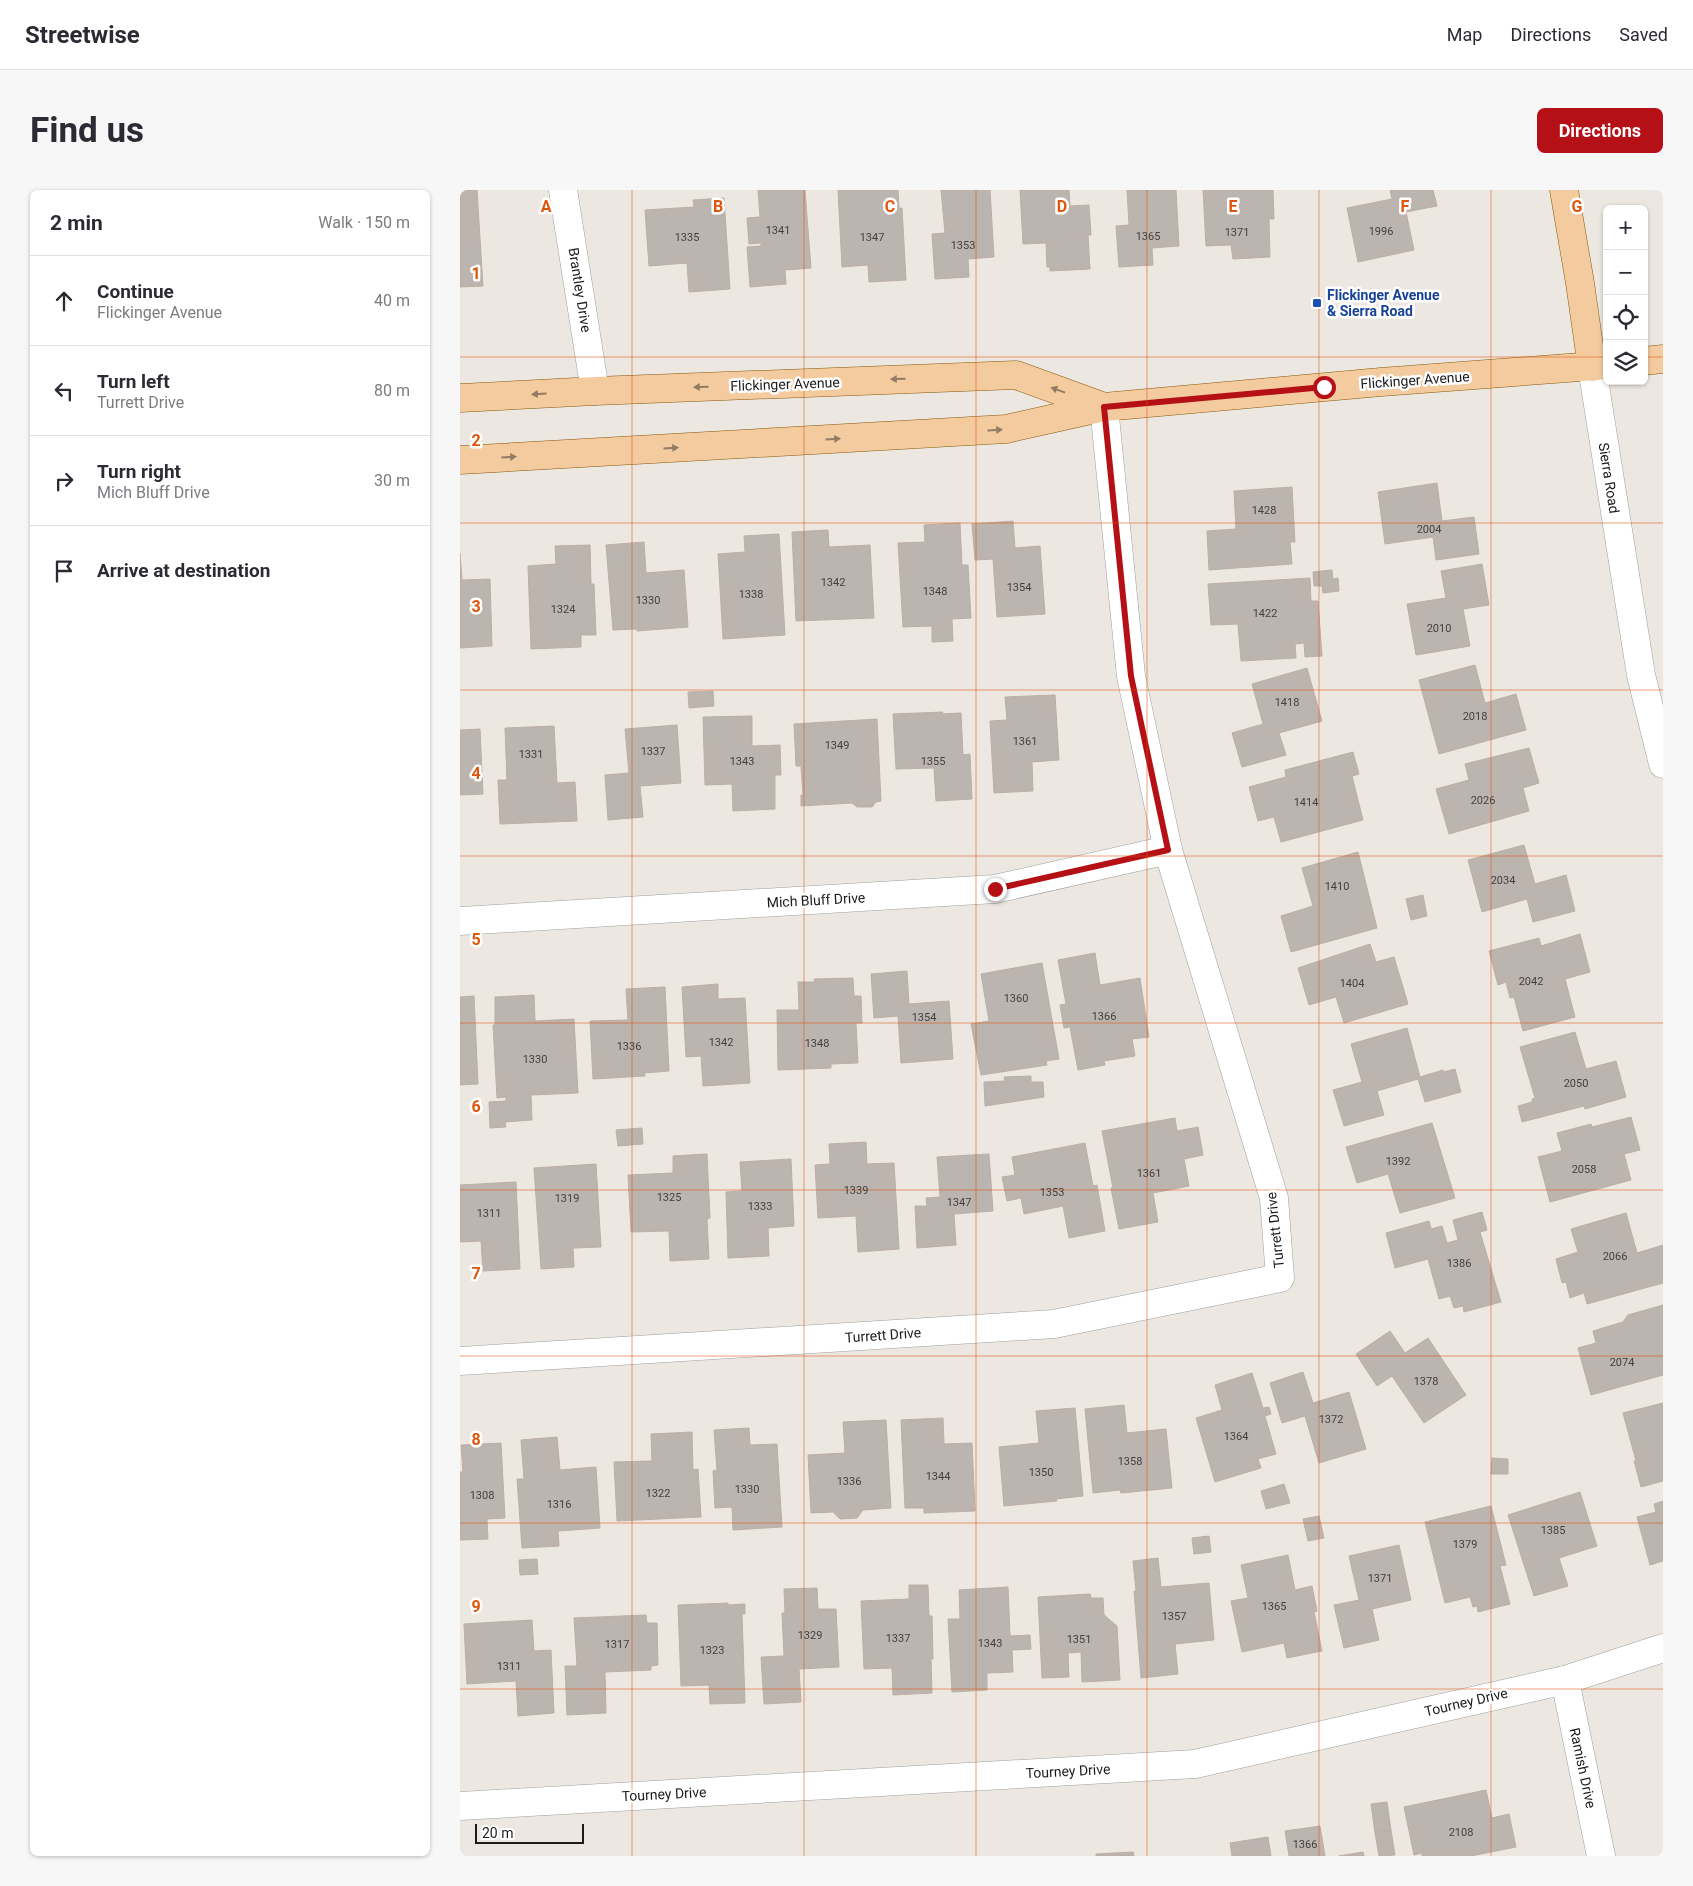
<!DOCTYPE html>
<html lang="en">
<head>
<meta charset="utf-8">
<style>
  body { margin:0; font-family:Roboto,sans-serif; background:#f7f7f7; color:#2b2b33 }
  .controls { position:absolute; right:15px; top:15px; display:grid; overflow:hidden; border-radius:8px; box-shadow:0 1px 4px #0004 }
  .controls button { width:45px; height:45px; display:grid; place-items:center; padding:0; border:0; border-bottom:1px solid #e1e1e2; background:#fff; color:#2b2b33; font:25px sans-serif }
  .scale { position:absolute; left:15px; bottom:12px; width:109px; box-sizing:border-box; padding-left:5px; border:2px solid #1b1b1b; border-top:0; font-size:14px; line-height:18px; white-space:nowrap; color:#1b1b1b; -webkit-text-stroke:4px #fff; paint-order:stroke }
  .stop { position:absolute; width:15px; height:15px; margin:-11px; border:4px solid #b61017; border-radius:50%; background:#fff }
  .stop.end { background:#b61017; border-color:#fff; box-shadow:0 1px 5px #0008 }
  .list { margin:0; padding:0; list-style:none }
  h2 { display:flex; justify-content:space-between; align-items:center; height:65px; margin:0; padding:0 20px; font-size:21px }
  h2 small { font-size:16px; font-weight:400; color:#7c7c81 }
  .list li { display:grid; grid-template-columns:32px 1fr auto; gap:15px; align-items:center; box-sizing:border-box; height:90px; padding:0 20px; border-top:1px solid #e1e1e2 }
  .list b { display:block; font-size:19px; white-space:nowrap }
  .list p { margin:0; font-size:16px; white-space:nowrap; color:#7c7c81 }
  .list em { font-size:16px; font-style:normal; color:#7c7c81 }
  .icon { flex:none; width:28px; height:28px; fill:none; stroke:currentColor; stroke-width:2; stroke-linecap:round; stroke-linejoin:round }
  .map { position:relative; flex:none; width:1203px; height:1666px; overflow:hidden; border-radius:8px }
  header { display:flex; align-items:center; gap:30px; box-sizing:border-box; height:70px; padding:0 25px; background:#fff; border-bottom:1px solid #e1e1e2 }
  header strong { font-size:24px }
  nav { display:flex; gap:28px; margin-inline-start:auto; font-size:18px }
  .intro { display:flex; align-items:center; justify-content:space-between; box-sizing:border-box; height:120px; padding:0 30px }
  h1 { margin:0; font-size:35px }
  .button { padding:12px 22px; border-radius:8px; background:#b61017; color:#fff; font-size:18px; font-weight:700 }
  main { display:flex; gap:30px; padding:0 30px }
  aside { flex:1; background:#fff; border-radius:8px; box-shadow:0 1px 4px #0004 }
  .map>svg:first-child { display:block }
  .building { fill:#bcb4ae; stroke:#bcaea5 }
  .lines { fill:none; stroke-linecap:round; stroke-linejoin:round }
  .minor-casing { stroke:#9f9f9f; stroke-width:29 }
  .major-casing { stroke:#86590c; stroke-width:29 }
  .minor { stroke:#fff; stroke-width:28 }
  .major { stroke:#f3cb9f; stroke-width:28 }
  .oneway { fill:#927c64 }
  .route { stroke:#b61017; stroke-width:6 }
  .grid { fill:none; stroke:#de560d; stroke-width:1; stroke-opacity:0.55 }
  .transit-dot { fill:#1a4fb4; stroke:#fff; stroke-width:2 }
  .labels { text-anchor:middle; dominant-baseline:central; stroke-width:5; stroke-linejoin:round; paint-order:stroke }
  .number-label { font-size:11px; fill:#434140 }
  .street-label { font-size:14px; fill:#1b1b1b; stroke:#fff }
  .transit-label { font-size:14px; font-weight:bold; fill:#164399; stroke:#fff; text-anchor:start }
  .grid-label { font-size:16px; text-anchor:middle; font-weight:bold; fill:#de560d; stroke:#fff; stroke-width:5; stroke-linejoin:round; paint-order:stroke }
</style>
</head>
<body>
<header>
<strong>Streetwise</strong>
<nav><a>Map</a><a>Directions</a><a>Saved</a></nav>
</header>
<div class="intro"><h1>Find us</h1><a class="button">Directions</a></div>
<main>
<aside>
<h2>2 min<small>Walk · 150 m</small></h2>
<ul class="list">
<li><svg class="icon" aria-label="ahead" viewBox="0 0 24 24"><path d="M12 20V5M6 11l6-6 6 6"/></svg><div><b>Continue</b><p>Flickinger Avenue</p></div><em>40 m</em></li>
<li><svg class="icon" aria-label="left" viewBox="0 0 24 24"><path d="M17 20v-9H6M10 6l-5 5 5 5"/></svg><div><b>Turn left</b><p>Turrett Drive</p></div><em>80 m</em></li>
<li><svg class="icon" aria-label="right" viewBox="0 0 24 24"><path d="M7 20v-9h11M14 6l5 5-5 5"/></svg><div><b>Turn right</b><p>Mich Bluff Drive</p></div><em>30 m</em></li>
<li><svg class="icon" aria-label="arrive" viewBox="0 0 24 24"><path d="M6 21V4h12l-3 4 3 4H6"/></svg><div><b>Arrive at destination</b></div></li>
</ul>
</aside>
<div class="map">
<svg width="1203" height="1666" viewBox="0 0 1203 1666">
  <rect width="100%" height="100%" fill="#ece8e1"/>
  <g class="building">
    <polygon points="0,0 17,0 23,96 0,97"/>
    <polygon points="298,0 345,0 351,78 325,80 326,94 290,97 287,57 301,56 301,53 289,54 287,28 300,27"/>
    <polygon points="378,0 438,0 439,18 442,18 446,90 409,92 408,75 382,77"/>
    <polygon points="481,0 530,0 534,67 508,69 509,87 475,89 472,44 485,43"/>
    <polygon points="560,0 609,0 610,16 629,15 631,45 628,45 630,79 590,81 590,77 587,77 586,53 563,54"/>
    <polygon points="667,0 716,0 719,56 692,58 693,75 659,77 656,36 669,35"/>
    <polygon points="743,0 813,0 814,29 809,29 810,67 773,69 771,55 746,56"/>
    <polygon points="930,0 973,0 977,16 946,22 954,60 898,72 887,18 932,9"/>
    <polygon points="264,8 270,99 229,102 227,73 189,76 185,20 234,17 233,10"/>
    <polygon points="977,293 982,331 1014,327 1019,364 976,370 973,347 925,354 918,302"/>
    <polygon points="832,297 835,352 830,352 832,374 749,380 747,341 776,339 774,301"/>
    <polygon points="553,331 555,358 580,356 585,424 537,427 533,369 515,370 512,334"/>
    <polygon points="500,333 502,375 508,375 511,428 492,429 493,451 472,452 472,436 443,437 438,353 465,352 464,335"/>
    <polygon points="368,340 369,357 410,355 414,428 336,431 332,342"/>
    <polygon points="319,344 325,445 263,449 258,364 285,362 284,346"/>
    <polygon points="184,352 186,383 224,380 228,437 177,441 177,439 153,440 146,355"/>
    <polygon points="130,355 131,394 134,394 136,445 121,445 121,457 71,459 68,376 96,374 95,356"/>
    <polygon points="0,363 2,390 30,389 32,456 0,458"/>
    <polygon points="1022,374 1029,415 1003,419 1010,456 956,465 947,414 986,408 981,381"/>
    <polygon points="872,380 873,389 878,388 879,401 863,403 862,396 854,396 853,382"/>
    <polygon points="850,388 851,411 858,411 862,466 845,467 844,453 835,454 836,468 781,471 778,434 751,435 748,394"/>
    <polygon points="1015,475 1025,513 1056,504 1066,540 979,564 959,490"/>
    <polygon points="847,478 862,531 819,543 826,565 782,577 772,543 803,534 792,494"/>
    <polygon points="253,501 254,516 229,518 228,502"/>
    <polygon points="595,505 599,570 572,572 573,601 534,603 530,531 547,530 545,507"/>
    <polygon points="483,522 482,524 501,523 503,565 510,564 512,609 476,611 474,578 436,579 433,524"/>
    <polygon points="292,526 292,556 320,555 321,585 315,585 315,619 273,621 272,594 245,595 243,527"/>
    <polygon points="417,529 421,611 416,612 412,617 397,617 392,613 341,616 341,605 343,605 341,576 336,576 334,534"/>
    <polygon points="217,535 221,593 180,596 183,627 148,630 145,585 169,583 165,539"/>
    <polygon points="94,536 97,593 115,592 117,631 40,634 38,590 47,590 45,538"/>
    <polygon points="20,539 23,604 0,605 0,540"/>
    <polygon points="1069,558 1079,593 1063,598 1069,621 989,644 976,599 1009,590 1005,574"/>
    <polygon points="893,562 899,584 892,586 903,630 821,652 814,627 798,631 789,597 826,587 825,580"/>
    <polygon points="1064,655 1075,694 1106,685 1115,721 1073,732 1067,709 1022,722 1008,670"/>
    <polygon points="898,662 917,738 831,762 821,726 853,716 842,678"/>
    <polygon points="963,705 967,726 951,730 946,709"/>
    <polygon points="1120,744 1130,782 1105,789 1115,827 1063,841 1054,807 1050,808 1046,792 1038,795 1029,761 1079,748 1081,756"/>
    <polygon points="910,754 916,772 934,767 948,814 884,833 876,807 849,815 838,778"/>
    <polygon points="635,763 640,795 680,788 689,847 672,849 675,866 644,871 645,875 618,880 610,837 604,838 600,815 606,814 598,770"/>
    <polygon points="582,773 599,869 586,871 587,875 521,885 511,834 529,831 521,784"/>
    <polygon points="447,781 449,814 489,811 493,869 441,873 438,826 414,828 411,784"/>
    <polygon points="393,788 394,806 401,806 402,833 396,833 398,873 371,874 371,878 318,880 317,820 339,820 338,792 355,792 354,789"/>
    <polygon points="258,794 258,809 285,808 290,893 243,896 241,866 226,867 222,797"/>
    <polygon points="205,797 209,881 184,883 185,886 133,889 130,831 168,830 166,799"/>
    <polygon points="74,805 75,831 114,829 118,903 71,905 72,930 45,932 46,937 30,938 29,912 46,911 46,907 37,908 33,835 35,835 35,807"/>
    <polygon points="14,806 18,894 0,895 0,807"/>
    <polygon points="947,838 960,887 983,880 983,882 995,879 1001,902 965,912 958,889 917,901 924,925 884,936 873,900 902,892 891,854"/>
    <polygon points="1115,842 1126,879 1156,871 1166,907 1125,919 1124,916 1062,932 1058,916 1072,912 1072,909 1075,908 1060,857"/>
    <polygon points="571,886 571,892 583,892 584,907 525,916 524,892 545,891 544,887"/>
    <polygon points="1171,927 1180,960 1164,964 1171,990 1090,1012 1078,967 1102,961 1097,943 1131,934 1132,937"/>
    <polygon points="715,928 717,941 738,937 743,965 724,969 729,996 693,1003 698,1032 659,1039 651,998 653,998 642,941"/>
    <polygon points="972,933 995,1008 940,1023 928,984 897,993 886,957"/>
    <polygon points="182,938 183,954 158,956 156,940"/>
    <polygon points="406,952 407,974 434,973 439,1059 398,1062 396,1026 358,1028 355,975 370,974 369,954"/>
    <polygon points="625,953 633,996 637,995 645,1041 609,1048 603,1016 564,1024 561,1008 547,1011 542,987 555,985 552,967"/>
    <polygon points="247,964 250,1028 247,1029 249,1069 210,1071 209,1041 171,1042 168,985 213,983 213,966"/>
    <polygon points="529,964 533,1021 494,1024 496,1055 457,1058 455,1016 467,1016 466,1008 480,1007 477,967"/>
    <polygon points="331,969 334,1036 308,1038 309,1066 268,1068 266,1002 282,1001 280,972"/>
    <polygon points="136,974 141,1057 113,1058 114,1077 81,1079 74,978"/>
    <polygon points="56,992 60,1079 23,1081 21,1051 0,1052 0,995"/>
    <polygon points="1022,1022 1027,1040 1020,1042 1041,1112 1004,1122 1003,1116 994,1118 990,1106 979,1109 968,1069 935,1078 926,1043 969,1031 971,1039 982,1036 987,1053 998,1050 993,1030"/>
    <polygon points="1166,1023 1177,1063 1203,1055 1203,1093 1127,1114 1124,1103 1110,1108 1106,1092 1102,1093 1096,1069 1118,1062 1111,1039"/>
    <polygon points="1203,1115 1203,1185 1131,1205 1118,1158 1136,1153 1133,1141 1163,1132 1168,1125"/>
    <polygon points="930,1141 945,1163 968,1148 1006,1205 964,1233 932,1186 917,1196 896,1164"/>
    <polygon points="843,1182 853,1213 889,1202 906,1259 859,1273 845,1226 822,1233 810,1193"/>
    <polygon points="792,1183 803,1218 809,1217 811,1224 805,1226 816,1264 798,1269 801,1278 755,1292 736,1228 762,1220 755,1195"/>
    <polygon points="1203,1213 1203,1291 1181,1297 1174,1271 1176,1271 1163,1223"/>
    <polygon points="664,1215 667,1243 706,1239 712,1298 661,1303 660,1300 633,1303 625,1219"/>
    <polygon points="615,1218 623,1306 596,1309 597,1311 544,1316 539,1257 579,1253 576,1221"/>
    <polygon points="483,1228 484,1254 512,1253 515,1321 464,1323 464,1318 445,1318 441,1230"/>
    <polygon points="426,1230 431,1318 403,1320 397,1328 380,1329 373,1322 351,1323 348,1265 385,1263 383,1232"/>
    <polygon points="289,1238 290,1255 317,1254 322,1337 273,1340 272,1317 255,1318 253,1281 257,1280 254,1240"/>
    <polygon points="232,1242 233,1280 238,1279 241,1327 157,1331 154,1272 192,1271 191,1244"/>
    <polygon points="97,1247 100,1280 136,1277 140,1338 98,1341 99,1356 62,1358 57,1289 64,1289 61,1250"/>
    <polygon points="41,1253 45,1328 27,1329 28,1349 0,1350 0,1282 3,1282 1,1255"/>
    <polygon points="1032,1268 1048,1269 1048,1284 1031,1284"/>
    <polygon points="824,1294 830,1313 806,1319 801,1301"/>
    <polygon points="1120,1302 1137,1356 1099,1368 1108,1396 1074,1406 1048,1325"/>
    <polygon points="1203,1311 1203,1371 1190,1375 1177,1327 1196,1322 1194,1314"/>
    <polygon points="1031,1316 1046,1375 1040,1376 1050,1414 1018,1422 1017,1416 1013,1417 1010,1407 985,1413 965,1332"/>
    <polygon points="859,1326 864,1348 848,1351 843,1329"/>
    <polygon points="749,1346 751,1362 734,1364 732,1348"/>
    <polygon points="939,1355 951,1410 912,1419 919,1450 884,1458 874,1415 899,1410 889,1366"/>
    <polygon points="828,1365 835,1400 852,1396 857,1421 854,1422 862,1461 827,1468 824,1453 782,1462 771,1411 788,1408 781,1375"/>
    <polygon points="698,1368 701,1397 749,1393 754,1450 715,1454 718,1484 681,1488 674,1401 676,1401 673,1371"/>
    <polygon points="77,1369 78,1384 60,1385 59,1370"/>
    <polygon points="449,1395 468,1395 469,1426 472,1426 473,1469 471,1469 472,1503 433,1505 432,1478 404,1479 401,1411 449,1409"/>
    <polygon points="548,1397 550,1446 570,1445 571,1459 552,1460 553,1482 527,1483 527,1500 492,1502 488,1429 500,1429 499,1400"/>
    <polygon points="357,1398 358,1419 376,1419 379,1477 339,1479 341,1512 304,1514 301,1467 324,1466 322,1423 325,1423 324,1399"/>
    <polygon points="630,1404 631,1408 643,1408 644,1425 657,1436 660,1490 622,1492 621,1462 608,1463 609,1487 582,1488 578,1407"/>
    <polygon points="268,1413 268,1415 285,1414 285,1424 282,1424 285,1513 250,1514 249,1495 221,1496 218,1415"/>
    <polygon points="186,1425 187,1433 197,1433 198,1475 191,1476 191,1480 145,1482 146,1523 107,1525 105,1476 117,1476 114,1428"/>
    <polygon points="72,1430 74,1461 91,1460 94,1523 58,1526 56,1491 7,1494 4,1434"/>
    <polygon points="1026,1600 1032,1628 1049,1624 1056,1657 1011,1666 962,1666 962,1663 954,1665 944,1617"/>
    <polygon points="927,1612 931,1640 915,1643 911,1614"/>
    <polygon points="860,1636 865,1666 829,1666 825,1641"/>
    <polygon points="931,1640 935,1665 919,1666 915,1643"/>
    <polygon points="808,1647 811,1666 772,1666 770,1653"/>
    <polygon points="673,1662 674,1666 636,1666 636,1664"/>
    <polygon points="903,1662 904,1666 879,1666"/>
  </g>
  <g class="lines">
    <defs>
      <g id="minor">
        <polyline points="103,0 135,201"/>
        <polyline points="1132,177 1181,485 1203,574"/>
        <polyline points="0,731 535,699 708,660"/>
        <polyline points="0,1171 594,1134 820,1088 814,1008 708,660 671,486 644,217"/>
        <polyline points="1105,1490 1141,1666"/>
        <polyline points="0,1616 735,1574 1105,1490 1203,1458"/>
      </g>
      <g id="major">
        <polyline points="1104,0 1120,93 1132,177"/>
        <polyline points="1184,171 1203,169"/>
        <polyline points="0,208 135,201 556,185 644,217"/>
        <polyline points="0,270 546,239 644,217 921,192 1147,175"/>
      </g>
    </defs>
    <use href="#minor" class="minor-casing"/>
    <use href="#major" class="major-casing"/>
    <use href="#minor" class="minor"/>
    <use href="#major" class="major"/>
  </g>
  <defs><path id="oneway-solid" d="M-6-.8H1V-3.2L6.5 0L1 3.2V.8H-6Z" transform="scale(1.25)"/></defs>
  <g class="oneway">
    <use href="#oneway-solid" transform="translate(438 189) rotate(178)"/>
    <use href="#oneway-solid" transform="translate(241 197) rotate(178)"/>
    <use href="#oneway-solid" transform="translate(598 200) rotate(-160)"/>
    <use href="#oneway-solid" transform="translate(79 204) rotate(177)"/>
    <use href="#oneway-solid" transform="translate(535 240) rotate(-3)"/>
    <use href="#oneway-solid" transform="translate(373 249) rotate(-3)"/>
    <use href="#oneway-solid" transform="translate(211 258) rotate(-3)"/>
    <use href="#oneway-solid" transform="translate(49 267) rotate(-3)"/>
  </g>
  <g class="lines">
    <polyline class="route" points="535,699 708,660 671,486 644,217 864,197"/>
  </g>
  <path class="grid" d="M172,0V1666M344,0V1666M516,0V1666M687,0V1666M859,0V1666M1031,0V1666M0,167H1147M1184,167H1203M0,333H1203M0,500H1203M0,666H1203M0,833H1203M0,1000H1203M0,1166H1203M0,1333H1203M0,1499H1203"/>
  <rect class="transit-dot" x="852" y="108" width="10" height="10" rx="2.5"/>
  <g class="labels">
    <g class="number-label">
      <text x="318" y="40">1341</text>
      <text x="921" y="41">1996</text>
      <text x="777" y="42">1371</text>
      <text x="688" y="46">1365</text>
      <text x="227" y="47">1335</text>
      <text x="412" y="47">1347</text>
      <text x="503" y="55">1353</text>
      <text x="804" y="320">1428</text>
      <text x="969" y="339">2004</text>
      <text x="373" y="392">1342</text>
      <text x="559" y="397">1354</text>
      <text x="475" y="401">1348</text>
      <text x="291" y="404">1338</text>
      <text x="188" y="410">1330</text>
      <text x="103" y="419">1324</text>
      <text x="805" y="423">1422</text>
      <text x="979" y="438">2010</text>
      <text x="827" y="512">1418</text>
      <text x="1015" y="526">2018</text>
      <text x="565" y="551">1361</text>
      <text x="377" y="555">1349</text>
      <text x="193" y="561">1337</text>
      <text x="71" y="564">1331</text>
      <text x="282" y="571">1343</text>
      <text x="473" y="571">1355</text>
      <text x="1023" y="610">2026</text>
      <text x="846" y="612">1414</text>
      <text x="1043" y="690">2034</text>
      <text x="877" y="696">1410</text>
      <text x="1071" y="791">2042</text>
      <text x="892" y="793">1404</text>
      <text x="556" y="808">1360</text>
      <text x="644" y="826">1366</text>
      <text x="464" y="827">1354</text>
      <text x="261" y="852">1342</text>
      <text x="357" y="853">1348</text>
      <text x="169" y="856">1336</text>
      <text x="75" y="869">1330</text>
      <text x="1116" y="893">2050</text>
      <text x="938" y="971">1392</text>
      <text x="1124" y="979">2058</text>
      <text x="689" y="983">1361</text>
      <text x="396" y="1000">1339</text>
      <text x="592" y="1002">1353</text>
      <text x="209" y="1007">1325</text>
      <text x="107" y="1008">1319</text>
      <text x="499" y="1012">1347</text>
      <text x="300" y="1016">1333</text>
      <text x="29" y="1023">1311</text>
      <text x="1155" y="1066">2066</text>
      <text x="999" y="1073">1386</text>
      <text x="1162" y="1172">2074</text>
      <text x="966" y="1191">1378</text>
      <text x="871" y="1229">1372</text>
      <text x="776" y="1246">1364</text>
      <text x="670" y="1271">1358</text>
      <text x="581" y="1282">1350</text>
      <text x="478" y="1286">1344</text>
      <text x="389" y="1291">1336</text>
      <text x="287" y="1299">1330</text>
      <text x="198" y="1303">1322</text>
      <text x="22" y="1305">1308</text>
      <text x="99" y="1314">1316</text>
      <text x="1093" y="1340">1385</text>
      <text x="1005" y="1354">1379</text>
      <text x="920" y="1388">1371</text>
      <text x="814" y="1416">1365</text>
      <text x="714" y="1426">1357</text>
      <text x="350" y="1445">1329</text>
      <text x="438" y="1448">1337</text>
      <text x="619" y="1449">1351</text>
      <text x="530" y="1453">1343</text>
      <text x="157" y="1454">1317</text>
      <text x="252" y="1460">1323</text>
      <text x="49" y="1476">1311</text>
      <text x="1001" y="1642">2108</text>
      <text x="845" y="1654">1366</text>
    </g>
    <g class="street-label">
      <text transform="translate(120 100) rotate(81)">Brantley Drive</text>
      <text transform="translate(955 190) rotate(-4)">Flickinger Avenue</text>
      <text transform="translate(325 194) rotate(-2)">Flickinger Avenue</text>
      <text transform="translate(1149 288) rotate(81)">Sierra Road</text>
      <text transform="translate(356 710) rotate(-3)">Mich Bluff Drive</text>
      <text transform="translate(815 1040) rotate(-96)">Turrett Drive</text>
      <text transform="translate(423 1145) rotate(-4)">Turrett Drive</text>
      <text transform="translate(1006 1512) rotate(-13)">Tourney Drive</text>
      <text transform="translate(1123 1578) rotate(78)">Ramish Drive</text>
      <text transform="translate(608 1581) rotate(-3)">Tourney Drive</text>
      <text transform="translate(204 1604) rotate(-3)">Tourney Drive</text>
    </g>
    <g class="transit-label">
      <text x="867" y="105">Flickinger Avenue<tspan x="867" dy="16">&amp; Sierra Road</tspan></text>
    </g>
  </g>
  <g class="grid-label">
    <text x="86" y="22">A</text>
    <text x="258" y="22">B</text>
    <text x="430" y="22">C</text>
    <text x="602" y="22">D</text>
    <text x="773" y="22">E</text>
    <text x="945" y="22">F</text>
    <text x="1117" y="22">G</text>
    <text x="16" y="89">1</text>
    <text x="16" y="256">2</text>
    <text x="16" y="422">3</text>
    <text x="16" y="589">4</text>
    <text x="16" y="755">5</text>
    <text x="16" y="922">6</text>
    <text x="16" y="1089">7</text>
    <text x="16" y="1255">8</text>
    <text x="16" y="1422">9</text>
  </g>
</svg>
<div class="controls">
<button>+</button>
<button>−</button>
<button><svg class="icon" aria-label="locate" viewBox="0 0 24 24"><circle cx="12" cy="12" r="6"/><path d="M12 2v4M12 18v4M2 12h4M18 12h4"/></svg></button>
<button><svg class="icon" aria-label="layers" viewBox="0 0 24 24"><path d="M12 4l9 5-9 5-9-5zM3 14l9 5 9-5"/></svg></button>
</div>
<div class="scale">20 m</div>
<div class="stop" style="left:864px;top:197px"></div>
<div class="stop end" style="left:535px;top:699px"></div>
</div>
</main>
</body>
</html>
